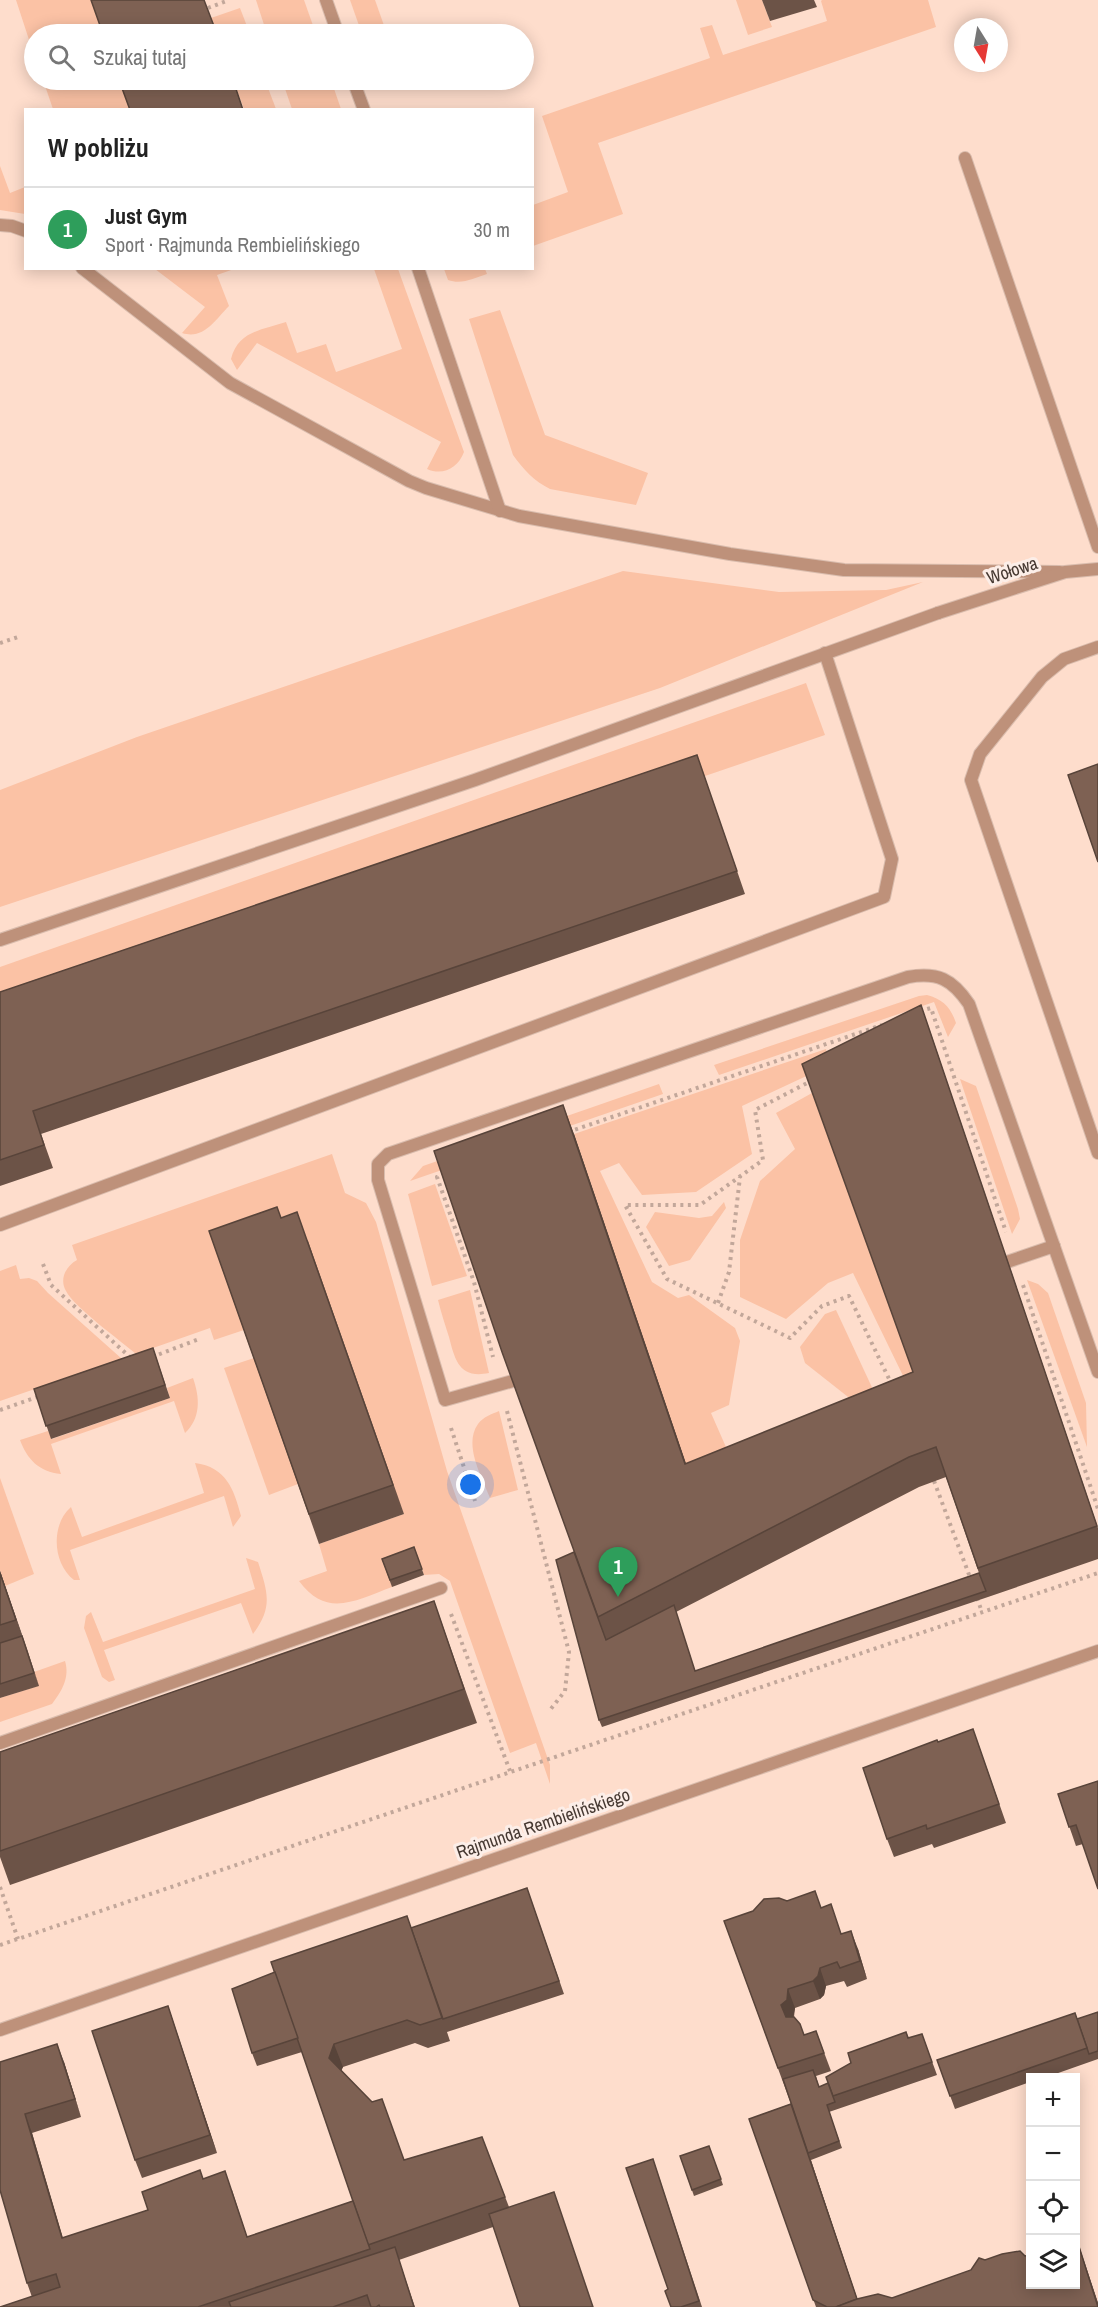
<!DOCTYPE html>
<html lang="pl">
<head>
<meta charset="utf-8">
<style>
  body { margin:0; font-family:"Archivo Narrow",sans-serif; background:#f6f6f6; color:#222 }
  .controls { position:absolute; right:18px; bottom:18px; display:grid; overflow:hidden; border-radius:0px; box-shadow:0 3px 15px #0003 }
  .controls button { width:54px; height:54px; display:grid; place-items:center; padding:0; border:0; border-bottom:2px solid #e0e0e0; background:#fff; color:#222; font:30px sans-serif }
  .compass { position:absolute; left:954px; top:18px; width:54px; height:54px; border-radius:50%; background:#fff; box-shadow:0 3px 15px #0003; rotate:169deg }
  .you { position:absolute; left:471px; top:1485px; width:21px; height:21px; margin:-15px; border:4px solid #fff; border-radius:50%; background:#1a73e8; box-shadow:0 0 0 9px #1a73e833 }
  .badge { display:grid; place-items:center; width:39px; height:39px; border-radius:50%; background:#7c3aed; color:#fff; font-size:20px; font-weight:700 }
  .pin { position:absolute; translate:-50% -50px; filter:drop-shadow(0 2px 3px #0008) }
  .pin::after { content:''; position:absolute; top:32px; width:21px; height:18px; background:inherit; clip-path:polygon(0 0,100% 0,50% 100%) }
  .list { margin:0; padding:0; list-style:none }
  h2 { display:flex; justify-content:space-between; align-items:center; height:78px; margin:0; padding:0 24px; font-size:26px }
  h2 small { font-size:20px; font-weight:400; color:#767676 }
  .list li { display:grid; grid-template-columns:39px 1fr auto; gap:18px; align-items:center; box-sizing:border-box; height:84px; padding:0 24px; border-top:2px solid #e0e0e0 }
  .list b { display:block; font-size:22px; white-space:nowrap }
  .list p { margin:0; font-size:20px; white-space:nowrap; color:#767676 }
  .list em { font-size:20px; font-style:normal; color:#767676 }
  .icon { flex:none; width:33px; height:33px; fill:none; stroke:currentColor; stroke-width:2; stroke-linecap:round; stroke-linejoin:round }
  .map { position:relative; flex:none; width:1098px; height:2307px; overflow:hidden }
  .search { position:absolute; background:#fff; box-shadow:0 3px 15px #0003; left:24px; top:24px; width:510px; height:66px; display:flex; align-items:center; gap:15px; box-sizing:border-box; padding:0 21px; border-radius:33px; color:#767676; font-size:22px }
  .panel { position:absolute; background:#fff; box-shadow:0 3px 15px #0003; left:24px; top:108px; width:510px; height:162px; border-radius:0px }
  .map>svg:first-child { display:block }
  .green { fill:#fbc2a5 }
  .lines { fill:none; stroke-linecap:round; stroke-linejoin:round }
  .lane-casing { stroke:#d9bcad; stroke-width:14 }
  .street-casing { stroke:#d9bcad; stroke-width:14 }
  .path { stroke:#c2a79a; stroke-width:4; stroke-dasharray:3 4.5; stroke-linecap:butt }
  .lane { stroke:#be917a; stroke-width:12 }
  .street { stroke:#be917a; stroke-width:12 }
  .wall { fill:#6c5347; fill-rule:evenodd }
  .shaded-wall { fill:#58443a }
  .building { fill:#7e6153; stroke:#58443a; stroke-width:1.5 }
  .labels { text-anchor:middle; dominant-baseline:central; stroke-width:6; stroke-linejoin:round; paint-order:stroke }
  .street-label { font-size:18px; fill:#463932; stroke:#fceee8 }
</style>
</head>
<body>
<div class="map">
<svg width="1098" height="2307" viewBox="0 0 1098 2307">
  <rect width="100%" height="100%" fill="#feddcc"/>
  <g class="green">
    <polygon points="16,0 91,0 103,34 34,34 34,55"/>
    <polygon points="256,0 304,0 316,34 267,34"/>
    <polygon points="350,0 375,0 387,34 362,34"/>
    <polygon points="736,0 762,0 772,27 748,35"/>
    <polygon points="822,0 928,0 936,27 598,143 623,214 533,246 533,205 568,192 542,116 710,58 700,28 712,25 723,55 827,21 821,1"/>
    <polygon points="240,8 250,34 217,34 211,18"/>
    <polygon points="43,80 119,80 130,109 53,109"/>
    <polygon points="233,80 265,80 276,109 244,109"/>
    <polygon points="282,80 331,80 341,109 292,109"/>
    <polygon points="0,166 10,193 25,187 25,214 0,210"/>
    <path d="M155,269H234L217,275L229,306C215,320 204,340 182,333L205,307Z"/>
    <path d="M374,269H398L464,452C458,468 443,476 427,469L441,442L257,343L237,370L231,359C238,331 262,330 286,322L297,353L326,344L336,372L402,349Z"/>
    <path d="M444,269H485L487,274C474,278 462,285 448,280Z"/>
    <path d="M500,310L545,435L648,473L636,505L550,489C534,481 524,470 513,455L469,319Z"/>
    <polygon points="623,571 779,592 886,590 923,582 660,688 0,907 0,790 137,737"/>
    <polygon points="806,683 825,735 3,1016 0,1006 0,967"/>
    <path d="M927,995C943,999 951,1008 956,1023L948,1037L934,1002L719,1075L714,1065L919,996Z"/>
    <polygon points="826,1049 830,1065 742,1106 752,1154 696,1192 642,1195 619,1163 600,1171 652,1282 678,1298 689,1295 735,1328 740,1341 729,1405 711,1413 733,1463 691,1480 574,1134"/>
    <polygon points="960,1079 976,1086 1018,1209 1020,1219 1012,1234"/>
    <polygon points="659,1084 663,1094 410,1181 423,1166"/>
    <polygon points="812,1093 917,1383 908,1386 853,1273 828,1283 786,1319 740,1297 740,1240 760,1181 795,1149 776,1113"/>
    <path d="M332,1154L345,1193L366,1203L376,1222L447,1471L550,1765V1784L536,1743L510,1753L450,1581L439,1574L424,1575L417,1555L385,1566L392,1587C356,1600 327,1619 299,1581L327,1571L319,1544L404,1514L244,1330L214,1340L210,1328L136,1354C121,1341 74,1307 66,1291C59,1279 66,1266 77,1260L72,1245Z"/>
    <polygon points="435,1184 467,1276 432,1286 408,1194"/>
    <polygon points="724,1202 726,1208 690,1260 669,1266 646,1227 655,1212 699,1218 712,1216"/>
    <polygon points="16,1265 20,1279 29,1278 37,1281 48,1293 122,1359 0,1401 0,1271"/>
    <polygon points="1027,1280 1038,1284 1048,1293 1086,1403 1087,1447"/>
    <path d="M470,1290L489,1373C460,1379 455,1361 449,1337C445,1325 441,1312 438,1300Z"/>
    <polygon points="836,1310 876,1396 857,1404 805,1363 800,1347 825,1314"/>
    <polygon points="254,1358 298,1484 269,1495 224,1368"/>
    <path d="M193,1378C200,1398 201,1418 185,1433L174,1401L51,1444L61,1474C39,1472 27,1459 20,1440L48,1431L52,1439L170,1398L167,1388Z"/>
    <path d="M499,1411L518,1490L490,1498C482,1477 463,1445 478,1424C483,1417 492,1414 499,1411Z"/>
    <path d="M195,1463C226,1467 234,1489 241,1516L233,1527L224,1496L70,1550L80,1580H74C52,1563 51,1524 71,1507L82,1537L204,1493Z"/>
    <polygon points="0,1478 34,1574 5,1586 0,1571"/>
    <path d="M246,1558L258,1562C268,1593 273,1607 253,1634L241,1603L104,1650L115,1680L109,1682L102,1677L84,1628L86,1616L91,1612L103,1642L255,1589Z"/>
    <path d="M65,1661C70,1677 62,1691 52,1704L0,1722V1698L38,1686L34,1672Z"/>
  </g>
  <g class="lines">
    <defs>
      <g id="lane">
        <polyline points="326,0 338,34"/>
        <polyline points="353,80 364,110"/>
        <polyline points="965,158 1098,547"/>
        <polyline points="0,225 12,226 26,231"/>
        <polyline points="82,268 230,383 409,481 426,488 519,516 730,554 844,570 1060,572"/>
        <polyline points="418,268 500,511"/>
        <polyline points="1098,647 1064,659 1042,677 980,754 971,780 1098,1153"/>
        <polyline points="0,940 475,780 938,613"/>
        <polyline points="0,1225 884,897 892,859 825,653"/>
        <polyline points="1007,1262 1054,1246"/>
        <path d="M513,1381L445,1400L378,1180V1164L388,1154L908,977C938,972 952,979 969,1004L1098,1372"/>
        <polyline points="0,1743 441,1588"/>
      </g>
      <g id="street">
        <polyline points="938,613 1065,572 1098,569"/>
        <polyline points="0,2030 1098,1651"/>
      </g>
    </defs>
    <use href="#lane" class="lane-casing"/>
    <use href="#street" class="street-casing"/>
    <g class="path">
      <polyline points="208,8 229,0"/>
      <polyline points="0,643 21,636"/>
      <polyline points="920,1011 931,1008 1006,1232"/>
      <polyline points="813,1080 755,1110 763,1160 700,1205 625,1205 667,1279 790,1338 822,1306 849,1296 892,1385"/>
      <polyline points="568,1132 882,1025"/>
      <polyline points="445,1175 437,1177 474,1282 493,1357"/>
      <polyline points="43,1264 51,1285 131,1358"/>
      <polyline points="1023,1285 1098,1509"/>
      <polyline points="718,1303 729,1272 740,1177"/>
      <polyline points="152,1357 199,1339"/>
      <polyline points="0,1410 40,1396"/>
      <polyline points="507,1411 569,1652 565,1691 550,1710"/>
      <polyline points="451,1428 475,1501"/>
      <polyline points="934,1481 971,1580"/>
      <polyline points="977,1598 982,1612"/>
      <polyline points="451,1614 510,1771"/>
      <polyline points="0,1887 18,1939"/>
      <polyline points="0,1945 1098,1573"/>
    </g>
    <use href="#lane" class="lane"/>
    <use href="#street" class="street"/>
  </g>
  <g class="wall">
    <polygon points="762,0 814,0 817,7 770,21"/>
    <polygon points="697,755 745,894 41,1134 53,1168 0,1186 0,992"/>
    <path d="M921,1005L1098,1528V1559L988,1597V1596V1597L602,1727L599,1720L574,1552V1134L686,1464L913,1372ZM946,1477L979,1573L695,1671L676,1612L919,1487Z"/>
    <polygon points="281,1218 308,1241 404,1514 319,1544 209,1231"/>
    <polygon points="153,1348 170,1398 51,1439 34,1389"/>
    <polygon points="414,1547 424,1575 392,1587 382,1559"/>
    <polygon points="0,1571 39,1686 0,1698"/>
    <polygon points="434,1601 477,1723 10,1885 0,1857 0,1752"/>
    <polygon points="973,1729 1006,1823 934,1848 932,1844 894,1857 887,1839 938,1742"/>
    <polygon points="1098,1781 1083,1844 1076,1846 1058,1794"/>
    <polygon points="527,1888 564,1994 447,2032 427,1972 450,2041 428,2048 415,2043 343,2067 341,2070 404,2160 482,2137 509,2207 493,2227 399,2260 415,2307 0,2307 32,2297 27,2283 0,2062 64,2062 81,2117 32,2133 63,2238 148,2210 203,2179 232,2190 247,2237 353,2201 302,2052 257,2066 252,2053 413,1934"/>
    <polygon points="787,1901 821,1908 841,1934 858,1949 867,1979 847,1987 844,1981 826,1986 824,1995 820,1999 795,2008 794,2017 804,2035 816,2031 831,2071 816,2076 819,2087 828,2083 906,2032 909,2038 922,2034 937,2075 829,2112 842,2148 811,2160 857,2299 892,2298 1030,2284 1076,2237 1098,2303 1098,2307 816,2307 749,2119 791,2104 724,1921"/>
    <polygon points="168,2006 217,2153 142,2178 135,2160"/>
    <polygon points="1098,2012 1098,2059 1044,2078 1030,2078 1030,2082 955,2109 937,2060 1077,2019"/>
    <polygon points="709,2146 723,2185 694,2196 680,2156"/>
    <polygon points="653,2159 702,2307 671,2307"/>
  </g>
  <g class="shaded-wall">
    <polygon points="921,1005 931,1034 1098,1530"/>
    <polygon points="563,1105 574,1134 696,1493 685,1464"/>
    <polygon points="0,1571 27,1649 39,1686 0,1573"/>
    <polygon points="851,1931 858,1949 867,1979 860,1961"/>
    <polygon points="820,1968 826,1986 824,1995 820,1999 813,1981"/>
    <polygon points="788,1989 795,2008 793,2018 788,2023 781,2005"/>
    <polygon points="168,2006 217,2153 210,2135"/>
    <polygon points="57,2044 64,2062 81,2117 75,2099"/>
    <polygon points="334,2044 343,2067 337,2081 329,2058"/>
    <polygon points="25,2114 32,2133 68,2257 62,2238"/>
    <polygon points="798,2122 860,2307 858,2304"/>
    <polygon points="1076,2237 1098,2303 1098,2305"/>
  </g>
  <g class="building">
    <polygon points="91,0 204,0 217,34 103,34"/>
    <polygon points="119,80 233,80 243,110 130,110"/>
    <polygon points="697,755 737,871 33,1111 44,1145 0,1160 0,992"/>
    <polygon points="1098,764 1098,862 1068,775"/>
    <polygon points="921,1005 1097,1526 978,1568 936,1447 909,1457 598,1617 502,1352 434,1151 563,1105 685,1464 913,1372 802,1064"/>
    <polygon points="277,1207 281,1218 297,1212 393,1485 309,1514 209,1231"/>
    <polygon points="153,1348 165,1385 46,1426 34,1389"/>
    <polygon points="414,1547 422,1569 390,1580 382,1559"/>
    <polygon points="574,1552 606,1640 674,1605 695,1671 979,1573 986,1591 599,1720 556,1560"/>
    <polygon points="0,1573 16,1620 0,1625"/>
    <polygon points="434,1601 464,1689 0,1851 0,1752"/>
    <polygon points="22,1636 34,1673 0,1684 0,1643"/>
    <polygon points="973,1729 999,1804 927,1829 926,1825 887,1839 863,1768 937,1740 938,1742"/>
    <polygon points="1098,1781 1098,1889 1076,1825 1069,1827 1058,1794"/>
    <polygon points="527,1888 559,1981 443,2019 411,1928"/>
    <polygon points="815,1891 821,1908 831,1904 841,1934 851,1931 860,1961 840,1968 837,1962 820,1968 818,1976 813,1981 788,1989 787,2000 781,2005 786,2017 794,2017 800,2024 804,2035 816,2031 824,2053 778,2068 724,1921 753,1911 764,1899 779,1898 787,1901"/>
    <polygon points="407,1916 442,2018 420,2025 407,2020 334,2044 329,2058 372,2102 382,2099 404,2160 482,2137 505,2197 368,2245 271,1962"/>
    <polygon points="275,1972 298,2038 252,2053 232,1989"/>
    <polygon points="168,2006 210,2135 135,2160 92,2031"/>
    <polygon points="1098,2012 1098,2051 1089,2054 1077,2019"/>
    <polygon points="1075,2013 1087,2048 950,2096 937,2060"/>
    <polygon points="906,2032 908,2038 922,2034 932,2062 833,2096 826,2077 851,2063 848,2053"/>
    <polygon points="57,2044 75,2099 25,2114 62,2238 148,2210 142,2192 200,2170 203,2179 225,2171 247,2237 353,2201 370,2249 198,2307 0,2307 60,2287 56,2274 27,2283 0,2190 0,2062"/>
    <polygon points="813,2070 819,2087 828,2083 835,2102 827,2105 839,2141 808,2153 783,2079"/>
    <polygon points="791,2104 857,2299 836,2307 827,2307 813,2300 749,2119"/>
    <polygon points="709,2146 721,2179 692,2190 680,2156"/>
    <polygon points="653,2159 699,2301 681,2307 671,2307 665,2291 668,2289 626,2168"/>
    <polygon points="554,2192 593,2307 520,2307 489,2214"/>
    <polygon points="1076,2237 1098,2307 836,2307 857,2299 878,2294 892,2298 971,2270 979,2258 985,2260 1002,2254 1020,2251 1025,2256 1030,2255 1030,2284 1076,2284"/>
    <polygon points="395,2247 414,2307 380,2307 379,2305 376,2307 371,2307 367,2295 333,2307 231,2307 229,2302"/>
  </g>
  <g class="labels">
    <g class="street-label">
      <text transform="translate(1012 570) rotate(-18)">Wołowa</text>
      <text transform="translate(543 1823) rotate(-19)">Rajmunda Rembielińskiego</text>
    </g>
  </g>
</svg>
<div class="controls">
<button>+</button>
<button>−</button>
<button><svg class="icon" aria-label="locate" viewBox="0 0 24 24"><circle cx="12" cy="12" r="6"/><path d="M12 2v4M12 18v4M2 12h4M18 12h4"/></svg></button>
<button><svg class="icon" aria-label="layers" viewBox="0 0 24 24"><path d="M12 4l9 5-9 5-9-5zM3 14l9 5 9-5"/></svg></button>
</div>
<svg class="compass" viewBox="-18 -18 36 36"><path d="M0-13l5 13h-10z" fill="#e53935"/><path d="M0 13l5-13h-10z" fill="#767676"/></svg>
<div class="you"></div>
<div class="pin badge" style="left:618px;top:1597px;background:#2e9e5b">1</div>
<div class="search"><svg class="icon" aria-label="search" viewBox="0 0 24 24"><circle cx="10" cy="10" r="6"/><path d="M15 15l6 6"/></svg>Szukaj tutaj</div>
<section class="panel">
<h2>W pobliżu<small></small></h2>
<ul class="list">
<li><span class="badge" style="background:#2e9e5b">1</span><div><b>Just Gym</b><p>Sport · Rajmunda Rembielińskiego</p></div><em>30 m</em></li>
</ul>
</section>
</div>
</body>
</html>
